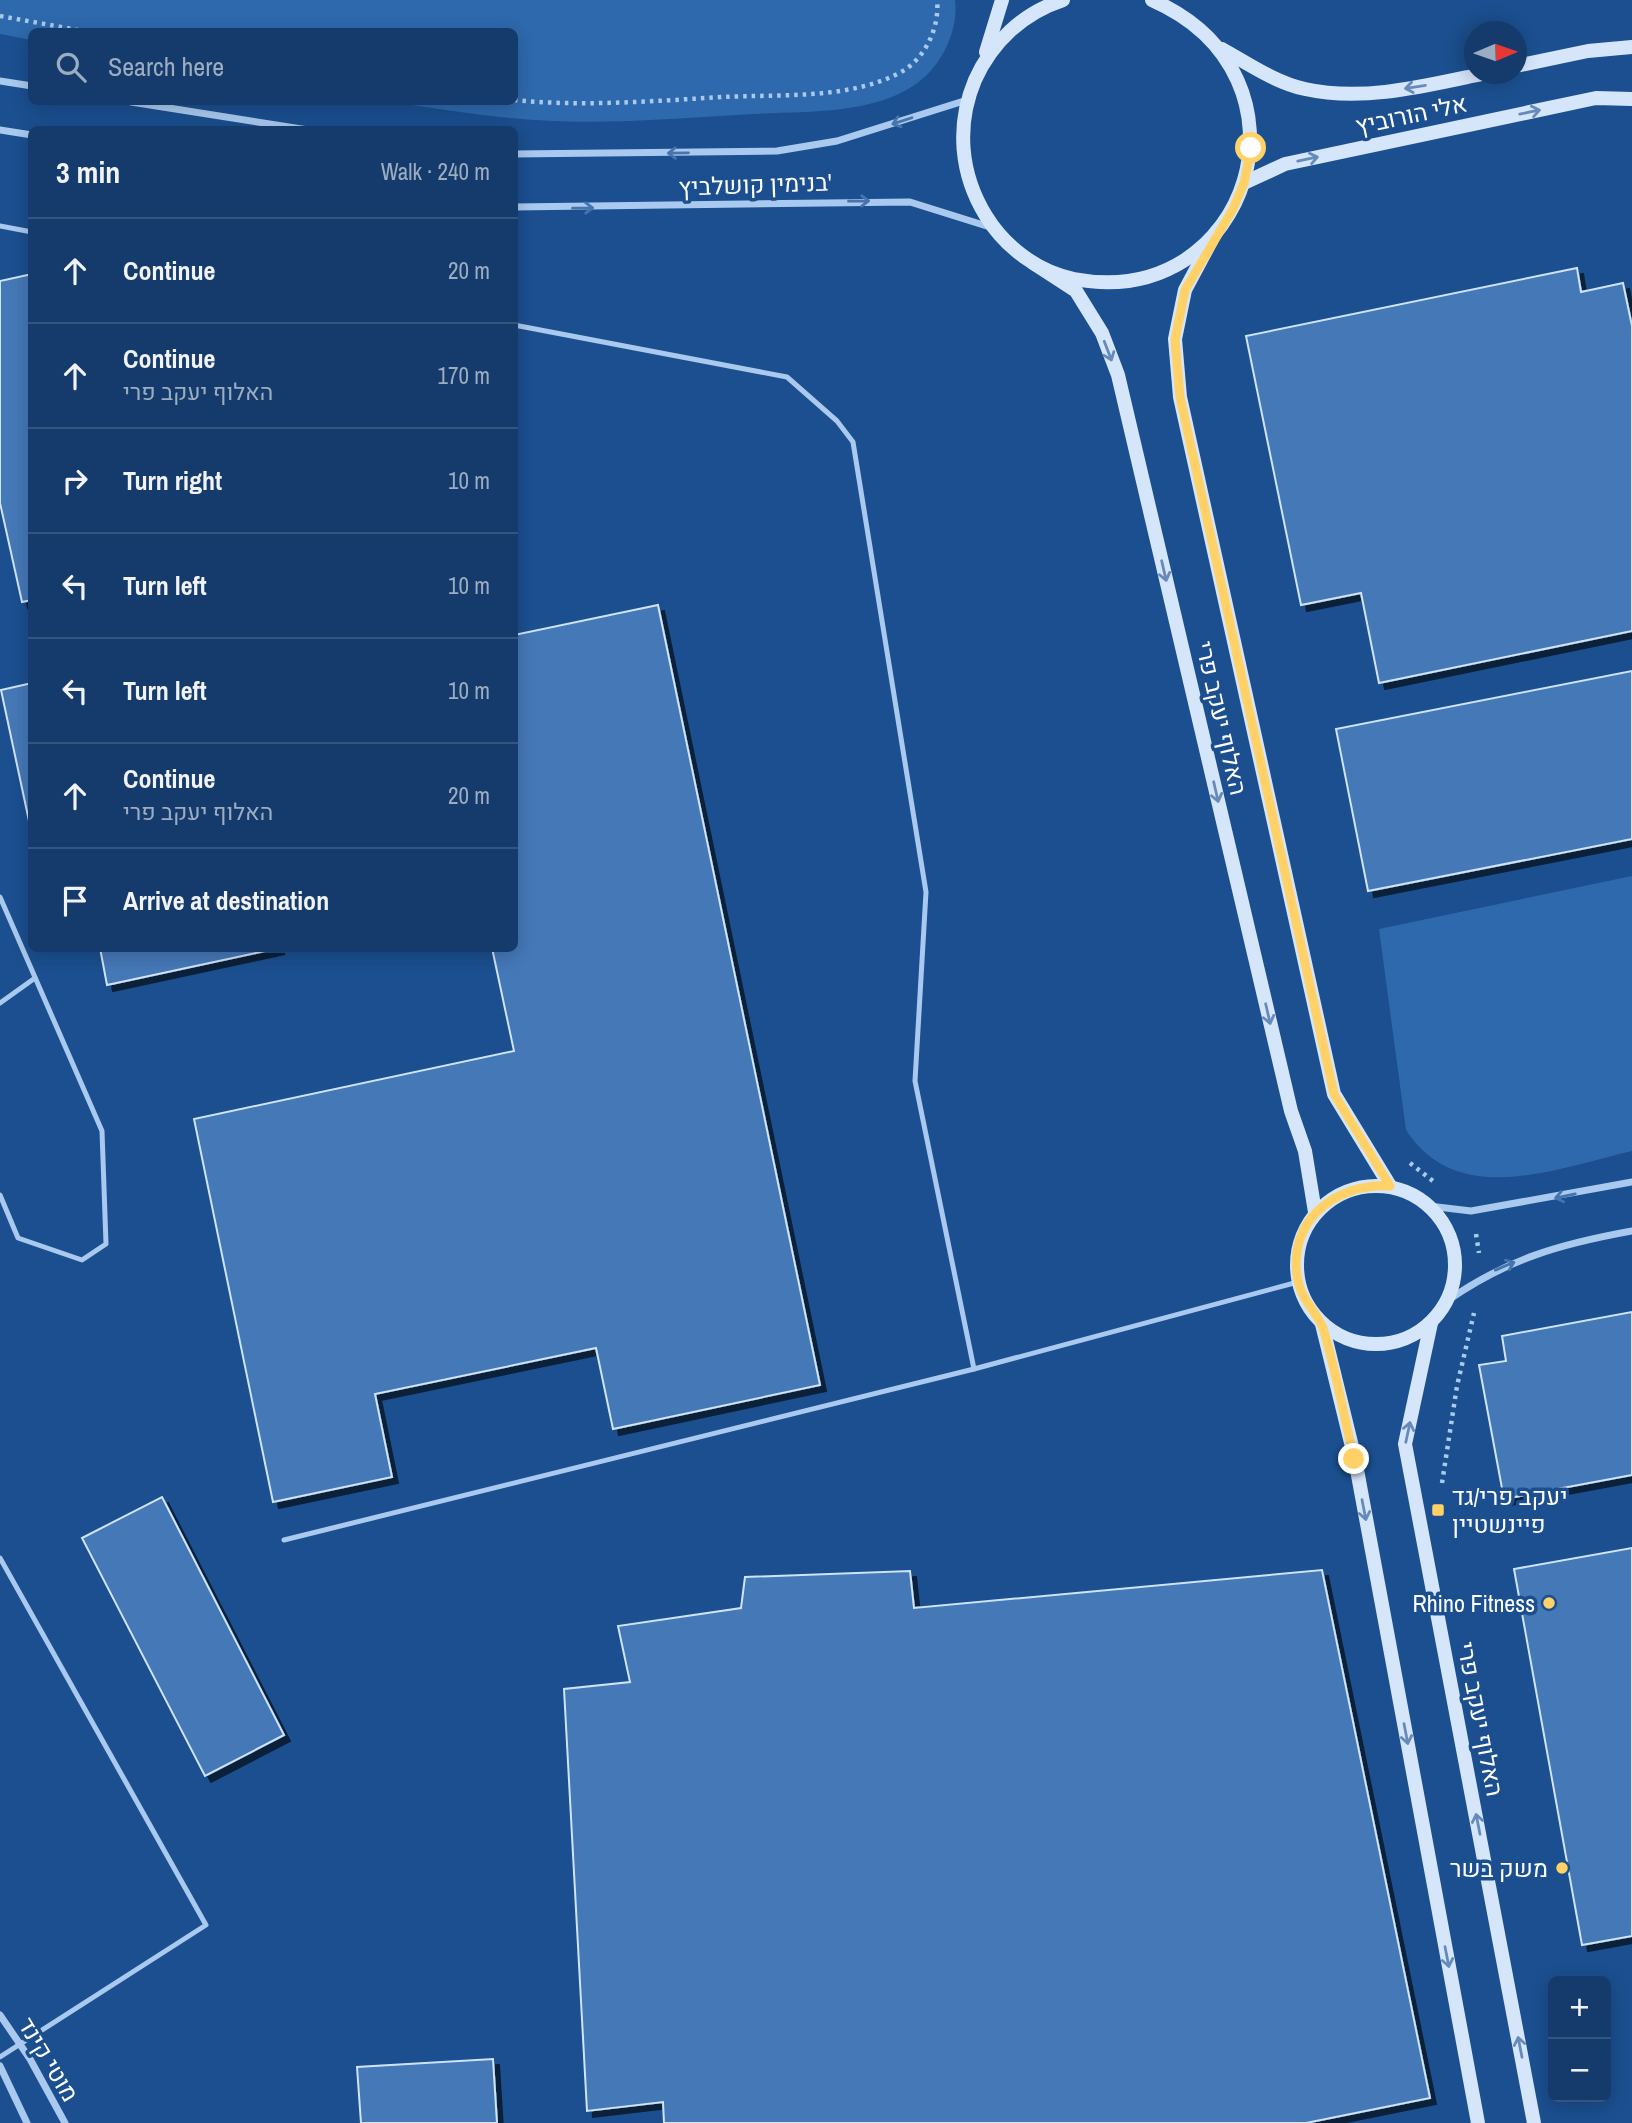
<!DOCTYPE html>
<html lang="en">
<head>
<meta charset="utf-8">
<style>
  body { margin:0; font-family:"Archivo Narrow",Heebo,sans-serif; background:#214673; color:#f1f3f6 }
  .controls { position:absolute; right:21px; bottom:21px; display:grid; overflow:hidden; border-radius:10px; box-shadow:0 4px 18px #0003 }
  .controls button { width:63px; height:63px; display:grid; place-items:center; padding:0; border:0; border-bottom:2px solid #33557e; background:#143b6b; color:#f1f3f6; font:35px sans-serif }
  .compass { position:absolute; left:1464px; top:21px; width:63px; height:63px; border-radius:50%; background:#143b6b; box-shadow:0 4px 18px #0003; rotate:88deg }
  .stop { position:absolute; width:21px; height:21px; margin:-16px; border:5px solid #ffd166; border-radius:50%; background:#fff }
  .stop.end { background:#ffd166; border-color:#fff; box-shadow:0 2px 7px #0008 }
  .list { margin:0; padding:0; list-style:none }
  h2 { display:flex; justify-content:space-between; align-items:center; height:91px; margin:0; padding:0 28px; font-size:30px }
  h2 small { font-size:23px; font-weight:400; color:#9dadc1 }
  .list li { display:grid; grid-template-columns:46px 1fr auto; gap:21px; align-items:center; box-sizing:border-box; height:105px; padding:0 28px; border-top:2px solid #33557e }
  .list b { display:block; font-size:26px; white-space:nowrap }
  .list p { margin:0; font-size:23px; white-space:nowrap; color:#9dadc1 }
  .list em { font-size:23px; font-style:normal; color:#9dadc1 }
  .icon { flex:none; width:38px; height:38px; fill:none; stroke:currentColor; stroke-width:2; stroke-linecap:round; stroke-linejoin:round }
  .map { position:relative; flex:none; width:1632px; height:2123px; overflow:hidden }
  .search { position:absolute; background:#143b6b; box-shadow:0 4px 18px #0003; left:28px; top:28px; width:490px; height:77px; display:flex; align-items:center; gap:18px; box-sizing:border-box; padding:0 24px; border-radius:10px; color:#9dadc1; font-size:26px }
  .panel { position:absolute; background:#143b6b; box-shadow:0 4px 18px #0003; left:28px; top:126px; width:490px; height:826px; border-radius:10px }
  .map>svg:first-child { display:block }
  .green { fill:#2e69ad }
  .building { fill:#4478b7; stroke:#cfe3fa; stroke-width:2; filter:url(#shadow) }
  .lines { fill:none; stroke-linecap:round; stroke-linejoin:round }
  .path { stroke:#a9c9ee; stroke-width:4.5; stroke-dasharray:3.5 5; stroke-linecap:butt }
  .lane { stroke:#a9c9ee; stroke-width:5 }
  .street { stroke:#a9c9ee; stroke-width:7 }
  .secondary { stroke:#d6e6fa; stroke-width:14 }
  .oneway { stroke:#668bba }
  .oneway2 { stroke:#4674ac }
  .route { stroke:#ffd166; stroke-width:9 }
  .poi-dot { fill:#ffd166; stroke:#1b4f8f; stroke-width:2.5 }
  .labels { text-anchor:middle; dominant-baseline:central; stroke-width:7; stroke-linejoin:round; paint-order:stroke }
  .street-label { font-size:24px; fill:#fff; stroke:#1b4f8f }
  .poi-label { font-size:24px; fill:#fff; stroke:#1b4f8f; text-anchor:end }
</style>
</head>
<body>
<div class="map">
<svg width="1632" height="2123" viewBox="0 0 1632 2123">
  <defs>
    <filter id="shadow"><feDropShadow dx="6" dy="6" stdDeviation="0" flood-color="#0009"/></filter>
  </defs>
  <rect width="100%" height="100%" fill="#1b4f8f"/>
  <g class="green">
    <path d="M0,0H955C959,32 940,69 913,86C869,115 803,111 753,114C681,118 607,125 535,120C487,117 440,109 393,102H514V32H32L31,40L0,34Z"/>
    <path d="M1632,876V1151C1557,1168 1458,1210 1406,1130L1379,929Z"/>
  </g>
  <g class="building">
    <polygon points="1577,268 1581,292 1623,283 1632,326 1632,631 1379,683 1361,593 1301,605 1246,336"/>
    <polygon points="32,274 32,600 22,602 0,503 0,281"/>
    <polygon points="658,605 820,1385 613,1429 596,1348 375,1394 392,1477 273,1502 194,1119 514,1051 492,948 514,948 514,635"/>
    <polygon points="1632,671 1632,839 1368,891 1336,729"/>
    <polygon points="32,683 32,835 1,690"/>
    <polygon points="100,948 279,948 107,985"/>
    <polygon points="1632,1312 1632,1475 1504,1499 1479,1365 1506,1361 1502,1336"/>
    <polygon points="162,1497 284,1735 205,1776 82,1538"/>
    <polygon points="1632,1548 1632,1936 1582,1945 1514,1569"/>
    <polygon points="1322,1570 1430,2098 1306,2123 664,2123 663,2102 587,2111 564,1689 630,1682 618,1626 741,1608 745,1577 910,1571 914,1608"/>
    <polygon points="493,2059 497,2123 361,2123 357,2067"/>
  </g>
  <g class="lines">
    <g class="path">
      <polyline points="0,16 89,32"/>
      <path d="M514,100C583,107 654,101 723,97C779,94 850,100 901,72C925,59 940,27 937,0"/>
      <polyline points="1410,1163 1433,1181"/>
      <polyline points="1476,1234 1479,1253"/>
      <polyline points="1442,1483 1457,1386 1474,1313"/>
    </g>
    <g class="lane">
      <polyline points="0,226 32,232"/>
      <polyline points="514,325 787,377 837,421 853,442 926,892 915,1081 974,1369"/>
      <polyline points="0,897 102,1131 106,1244 82,1260 18,1238 0,1195"/>
      <polyline points="0,1003 35,978"/>
      <polyline points="284,1540 974,1369 1298,1282"/>
      <polyline points="0,1558 206,1925 0,2057"/>
    </g>
    <g class="street">
      <polyline points="0,81 32,86"/>
      <polyline points="131,102 308,130"/>
      <polyline points="0,130 32,135"/>
      <polyline points="514,154 777,151 837,141 967,100"/>
      <polyline points="514,207 910,202 993,228"/>
      <polyline points="1429,1206 1471,1211 1632,1182"/>
      <path d="M1447,1301C1507,1259 1560,1244 1632,1231"/>
      <polyline points="0,2015 30,2059 65,2123"/>
      <polyline points="0,2066 27,2123"/>
    </g>
    <g class="secondary">
      <path d="M1063,0C1023,13 992,42 975,80C956,125 960,174 986,216C1005,247 1038,272 1074,279C1250,312 1325,76 1152,0"/>
      <path d="M1222,49C1247,63 1276,83 1305,89C1363,102 1425,86 1482,74"/>
      <polyline points="986,52 1002,0"/>
      <polyline points="1516,66 1588,51 1632,47"/>
      <polyline points="1244,183 1285,164 1596,98 1632,99"/>
      <polyline points="1216,232 1185,290 1175,339 1180,397 1334,1094 1390,1186"/>
      <polyline points="1033,263 1076,291 1102,333 1118,375 1291,1111 1305,1151 1315,1212"/>
      <circle cx="1376" cy="1265" r="79"/>
      <polyline points="1431,1323 1405,1444 1534,2123"/>
      <polyline points="1322,1324 1355,1459 1478,2123"/>
    </g>
  </g>
  <defs><path id="oneway-shaft" d="M-6 0H5M1.5-3L5.5 0L1.5 3" fill="none" stroke-width="1.6" stroke-linecap="round" stroke-linejoin="round" transform="scale(1.75)"/></defs>
  <g class="oneway">
    <use href="#oneway-shaft" transform="translate(1415 87) rotate(171)"/>
    <use href="#oneway-shaft" transform="translate(1530 112) rotate(-12)"/>
    <use href="#oneway-shaft" transform="translate(1308 159) rotate(-12)"/>
    <use href="#oneway-shaft" transform="translate(1108 351) rotate(69)"/>
    <use href="#oneway-shaft" transform="translate(1164 571) rotate(77)"/>
    <use href="#oneway-shaft" transform="translate(1216 792) rotate(77)"/>
    <use href="#oneway-shaft" transform="translate(1268 1014) rotate(77)"/>
    <use href="#oneway-shaft" transform="translate(1408 1432) rotate(-78)"/>
    <use href="#oneway-shaft" transform="translate(1364 1510) rotate(79)"/>
    <use href="#oneway-shaft" transform="translate(1406 1734) rotate(79)"/>
    <use href="#oneway-shaft" transform="translate(1478 1824) rotate(-101)"/>
    <use href="#oneway-shaft" transform="translate(1447 1957) rotate(79)"/>
    <use href="#oneway-shaft" transform="translate(1520 2047) rotate(-101)"/>
  </g>
  <g class="oneway2">
    <use href="#oneway-shaft" transform="translate(902 121) rotate(162)"/>
    <use href="#oneway-shaft" transform="translate(678 153) rotate(179)"/>
    <use href="#oneway-shaft" transform="translate(859 201) rotate(-1)"/>
    <use href="#oneway-shaft" transform="translate(583 208) rotate(-1)"/>
    <use href="#oneway-shaft" transform="translate(1565 1196) rotate(168)"/>
    <use href="#oneway-shaft" transform="translate(1505 1266) rotate(-23)"/>
  </g>
  <g class="lines">
    <path class="route" d="M1251,148L1244,183L1233,209L1185,290L1175,340L1180,397L1334,1094L1390,1186C1335,1183 1286,1221 1298,1281C1302,1301 1317,1312 1323,1328C1336,1371 1344,1416 1354,1459"/>
  </g>
  <g class="poi-dot">
    <rect x="1431" y="1503" width="14" height="14" rx="3.5"/>
    <circle cx="1549" cy="1603" r="7"/>
    <circle cx="1562" cy="1868" r="7"/>
  </g>
  <g class="labels">
    <g class="street-label">
      <text transform="translate(1411 114) rotate(-12)">אלי הורוביץ</text>
      <text transform="translate(755 184) rotate(-2)">בנימין קושלביץ'</text>
      <text transform="translate(1222 718) rotate(77)">האלוף יעקב פרי</text>
      <text transform="translate(1481 1719) rotate(79)">האלוף יעקב פרי</text>
      <text transform="translate(49 2059) rotate(59)">מוטי קינד</text>
    </g>
    <g class="poi-label">
      <text x="1452" y="1496" text-anchor="start">יעקב פרי/גד<tspan x="1452" dy="28">פיינשטיין</tspan></text>
      <text x="1535" y="1603">Rhino Fitness</text>
      <text x="1548" y="1868">משק בשר</text>
    </g>
  </g>
</svg>
<div class="controls">
<button>+</button>
<button>−</button>
</div>
<svg class="compass" viewBox="-18 -18 36 36"><path d="M0-13l5 13h-10z" fill="#e53935"/><path d="M0 13l5-13h-10z" fill="#9dadc1"/></svg>
<div class="stop" style="left:1251px;top:148px"></div>
<div class="stop end" style="left:1354px;top:1459px"></div>
<div class="search"><svg class="icon" aria-label="search" viewBox="0 0 24 24"><circle cx="10" cy="10" r="6"/><path d="M15 15l6 6"/></svg>Search here</div>
<section class="panel">
<h2>3 min<small>Walk · 240 m</small></h2>
<ul class="list">
<li><svg class="icon" aria-label="ahead" viewBox="0 0 24 24"><path d="M12 20V5M6 11l6-6 6 6"/></svg><div><b>Continue</b></div><em>20 m</em></li>
<li><svg class="icon" aria-label="ahead" viewBox="0 0 24 24"><path d="M12 20V5M6 11l6-6 6 6"/></svg><div><b>Continue</b><p>האלוף יעקב פרי</p></div><em>170 m</em></li>
<li><svg class="icon" aria-label="right" viewBox="0 0 24 24"><path d="M7 20v-9h11M14 6l5 5-5 5"/></svg><div><b>Turn right</b></div><em>10 m</em></li>
<li><svg class="icon" aria-label="left" viewBox="0 0 24 24"><path d="M17 20v-9H6M10 6l-5 5 5 5"/></svg><div><b>Turn left</b></div><em>10 m</em></li>
<li><svg class="icon" aria-label="left" viewBox="0 0 24 24"><path d="M17 20v-9H6M10 6l-5 5 5 5"/></svg><div><b>Turn left</b></div><em>10 m</em></li>
<li><svg class="icon" aria-label="ahead" viewBox="0 0 24 24"><path d="M12 20V5M6 11l6-6 6 6"/></svg><div><b>Continue</b><p>האלוף יעקב פרי</p></div><em>20 m</em></li>
<li><svg class="icon" aria-label="arrive" viewBox="0 0 24 24"><path d="M6 21V4h12l-3 4 3 4H6"/></svg><div><b>Arrive at destination</b></div></li>
</ul>
</section>
</div>
</body>
</html>
